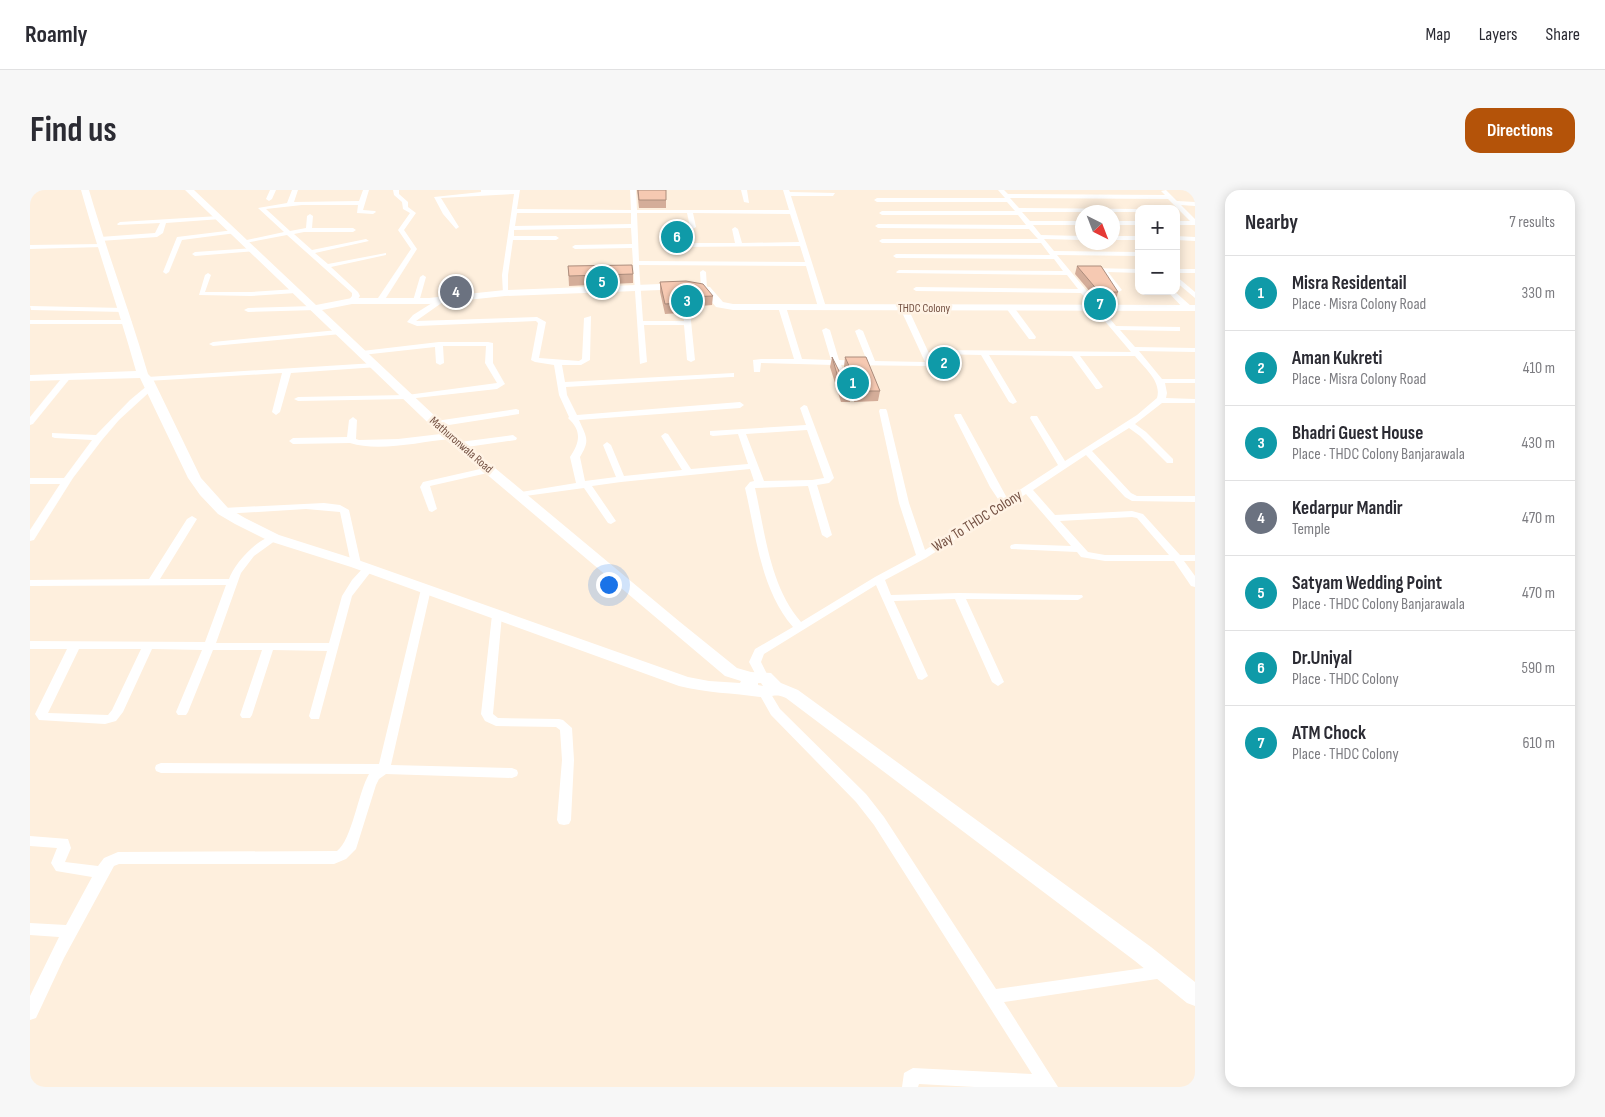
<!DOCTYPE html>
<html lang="en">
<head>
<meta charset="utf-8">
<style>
  body { margin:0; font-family:"Sofia Sans Condensed",sans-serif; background:#f7f7f7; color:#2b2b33 }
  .controls { position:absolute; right:15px; top:15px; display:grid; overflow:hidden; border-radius:10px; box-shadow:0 2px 12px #0003 }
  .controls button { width:45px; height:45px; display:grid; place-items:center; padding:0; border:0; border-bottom:1px solid #e1e1e2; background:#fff; color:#2b2b33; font:25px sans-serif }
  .compass { position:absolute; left:1045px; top:15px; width:45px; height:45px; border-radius:50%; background:#fff; box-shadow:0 2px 12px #0003; rotate:138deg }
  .you { position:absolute; left:578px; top:394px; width:18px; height:18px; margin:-12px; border:4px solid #fff; border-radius:50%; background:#1a73e8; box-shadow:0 0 0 8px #1a73e833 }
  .badge { display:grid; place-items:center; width:32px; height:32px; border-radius:50%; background:#b45309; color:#fff; font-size:16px; font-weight:700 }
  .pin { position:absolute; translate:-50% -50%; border:2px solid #fff; box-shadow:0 1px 5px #0006 }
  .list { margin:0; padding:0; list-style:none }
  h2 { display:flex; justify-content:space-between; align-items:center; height:65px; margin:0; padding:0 20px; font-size:21px }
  h2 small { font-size:16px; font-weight:400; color:#7c7c81 }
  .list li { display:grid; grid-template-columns:32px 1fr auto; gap:15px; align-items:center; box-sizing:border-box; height:75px; padding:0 20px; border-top:1px solid #e1e1e2 }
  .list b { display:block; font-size:19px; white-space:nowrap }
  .list p { margin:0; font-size:16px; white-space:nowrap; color:#7c7c81 }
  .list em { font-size:16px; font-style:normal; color:#7c7c81 }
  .map { position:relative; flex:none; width:1165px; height:897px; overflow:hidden; border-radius:15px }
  header { display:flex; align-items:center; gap:30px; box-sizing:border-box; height:70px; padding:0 25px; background:#fff; border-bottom:1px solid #e1e1e2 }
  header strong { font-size:24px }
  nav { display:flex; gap:28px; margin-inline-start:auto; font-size:18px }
  .intro { display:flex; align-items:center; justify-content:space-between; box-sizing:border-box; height:120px; padding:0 30px }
  h1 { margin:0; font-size:35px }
  .button { padding:12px 22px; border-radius:15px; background:#b45309; color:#fff; font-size:18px; font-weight:700 }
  main { display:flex; gap:30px; padding:0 30px }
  aside { flex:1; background:#fff; border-radius:15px; box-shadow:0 2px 12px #0003 }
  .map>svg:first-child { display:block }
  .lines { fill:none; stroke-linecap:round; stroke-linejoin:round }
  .street { fill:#fff; fill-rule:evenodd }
  .secondary { fill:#fff; fill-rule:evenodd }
  .wall { fill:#d4ad99 }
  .shaded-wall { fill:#ac8d7d }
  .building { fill:#f6c9b2; stroke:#ac8d7d }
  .labels { text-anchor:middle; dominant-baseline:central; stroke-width:5; stroke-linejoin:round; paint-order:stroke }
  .far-street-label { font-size:12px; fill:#755244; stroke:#fff3e5 }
  .street-label { font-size:15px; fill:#755244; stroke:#fff3e5 }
</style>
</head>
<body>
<header>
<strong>Roamly</strong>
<nav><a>Map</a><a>Layers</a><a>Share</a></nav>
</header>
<div class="intro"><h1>Find us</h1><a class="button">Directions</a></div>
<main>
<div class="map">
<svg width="1165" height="897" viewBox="0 0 1165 897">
  <rect width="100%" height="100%" fill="#feefdd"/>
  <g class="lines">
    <g class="street">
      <polygon points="240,0 246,0 242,9 239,11 236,9"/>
      <polygon points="262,0 268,0 264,12 329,11 333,0 339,0 333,20 345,21 346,22 343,24 327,23 328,15 272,15 236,19 260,41 276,38 277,26 280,24 283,26 282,38 323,38 326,40 323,42 274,42 264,44 282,60 336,49 339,51 285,63 298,74 356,63 356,65 301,77 328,102 330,106 325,113 318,111 322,106 322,103 257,45 215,53 212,51 254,42 228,18 257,13"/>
      <polygon points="363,0 369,0 369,4 378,12 378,17 386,23 374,40 387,59 354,111 350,113 346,111 381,59 368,40 380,23 373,19 372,12 364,5"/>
      <path d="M451,0H490L487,19L601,20L600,0H606L607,20H759L753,0H759L760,2L805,3L803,6H761L796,117L792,119L788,117L776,76L609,75L613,131H654L653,123L660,121L665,170L661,172L657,170L654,135H614L617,172L610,174L602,58L545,59L542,57L545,55L602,54L601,38L484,40V46H526L529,48L526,50H483L478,85V103L473,104L472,85L484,4L411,8L429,37L426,39L413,24L404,7L451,2ZM487,23H601V34L485,36ZM607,23H657L660,37L663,39L666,37L663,23L760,24L769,52L712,53L708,39L705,37L702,39L705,53H645L642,55L645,57L770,56L775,72L609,71Z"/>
      <polygon points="711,0 717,0 719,13 714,12"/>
      <path d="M968,0H974L978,4L1135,5L1131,1L1136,0L1147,11L1165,12V16L1151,15L1165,29V35H1146V31H1160L1138,9L980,8L989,18L1111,19H1109V22H992L1000,31H1052V35H1003L1011,45L1052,46V50L1014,49L1024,61L1109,62V66L1027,65L1086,136L1150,137V141H1147L1090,140L1105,157L1165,158V162L1109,161L1132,189H1165V193H1135L1137,203L1136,208L1165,209V213H1132L1105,234L1116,242L1143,269V273H1137L1110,246L1099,238L1062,261L1101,303L1107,306H1165V312L1102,311L1095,307L1056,265L1003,300L1025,325L1102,321L1113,324L1150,365H1165V371H1154L1165,386V397L1161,396L1144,371H1075L1051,367L1047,362L981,359L980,357L981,355L985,354L1041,356L996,304L896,368L855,390L861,405L929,403L1052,405L1053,407L1048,410L936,409L974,492L968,496L962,492L925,409L864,411L898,486L892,490L888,489L846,395L734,464L731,472L738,486L732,490L728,489L719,472L725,459L763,437C730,399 726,344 715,298L720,292L724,291L720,279L591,292L562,296L586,331L581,334L578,333L554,298L488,307L486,305L491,302L546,293L540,267C550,252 552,241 538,228L539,227L529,205L524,175L505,172L501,170L508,133L506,131L387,136L377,132L383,125L410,108H413V112L386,131L507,127L516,132L509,168L549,171L552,169L554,128L561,126L560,170L551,175H532L535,192L704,183V187H701L536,197L537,205L547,225L710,212L714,215L710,218L549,230C557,248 560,250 550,267L555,291L586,287L573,255L577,252L581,255L594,286L652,280L631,246L635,243L638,244L661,279L718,274L708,244L683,246L680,245V241L776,235L770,218L774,215L777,216L804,288L799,293L787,295L802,345L797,348L792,345L778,296L725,298C735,342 740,397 771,432L845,387L886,365L869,313L849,221L850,219H856L857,221L879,313L895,360L970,312L960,297L924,226L925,224H931L932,226L977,308L1028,275L1000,228L1001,226H1007L1035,271L1107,225L1127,208C1132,191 1114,178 1105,166H1050L1073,197L1069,199H1066L1042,166L959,165L987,212L983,214L979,212L951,165L902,164V160H905L1101,162L1051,103L886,101L883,99L886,97L1048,99L1037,85L867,83L866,82L869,80L1033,81L1024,69L866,68L863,66L866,64L1020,65L1011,53H852L849,51L852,49H1008L999,39L848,38L845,36L848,34L996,35L988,25H852L849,23L852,21H985L977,12H847L844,10L847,8H975ZM777,240L794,288L782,290L734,291L716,244ZM1102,327L1107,328L1139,365H1075L1058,362L1030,331Z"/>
      <polygon points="189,26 191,27 191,29 136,33 133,43 127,47 70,51 67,49 70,47 125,43 130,33 88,35 87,34 90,32"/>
      <rect x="1082" y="31" width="27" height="4"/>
      <polygon points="204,40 206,41 206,43 152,50 139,82 136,84 133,82 147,47"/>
      <rect x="1082" y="46" width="27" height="4"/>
      <polygon points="1146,46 1165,47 1165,51 1146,50"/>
      <polygon points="71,54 73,55 73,57 0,59 0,55"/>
      <polygon points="224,58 227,60 226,61 165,66 162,64 165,62"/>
      <polygon points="1058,78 1109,79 1109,83 1078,82 1092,100 1089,102 1087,101 1071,82 1056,81 1055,80"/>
      <rect x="1146" y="79" width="19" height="4"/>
      <polygon points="673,80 676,82 677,98 674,100 671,98 670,82"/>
      <polygon points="178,83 181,85 175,102 221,102 266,99 269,101 266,103 221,106 169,105 175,85"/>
      <polygon points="393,85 396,87 389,112 382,114 390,87"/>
      <polygon points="1146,86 1165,102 1165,108 1146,92"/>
      <polygon points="1137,101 1144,101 1161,116 1161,120 1155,120"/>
      <polygon points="749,115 756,117 772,169 801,170 792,140 796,138 800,140 809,170 837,171 825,141 829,139 833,141 845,171 895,172 870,118 877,116 903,172 897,176 811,175 826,209 822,211 818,209 803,175 731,173 730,182 724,182 723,170 731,169 764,169 748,117"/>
      <polygon points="0,116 94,118 98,120 94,122 1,120"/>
      <polygon points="284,116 287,116 287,120 218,122 214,120 218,118"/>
      <polygon points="977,116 983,116 1006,147 1005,149 999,149 976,118"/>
      <polygon points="0,130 98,130 102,132 98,134 0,134"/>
      <polygon points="308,140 311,140 311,144 183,156 179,154 183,152"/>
      <polygon points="409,152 458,152 463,153 463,173 475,194 467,199 377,209 268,211 264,209 268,207 377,205 467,193 455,173 456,156 413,156 414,173 410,175 406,173 405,157 332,165 328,163 332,161"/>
      <polygon points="345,173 348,173 348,177 261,183 250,222 246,225 242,222 252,183 117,191 113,189 117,187"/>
      <polygon points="35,184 42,186 3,234 0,235 0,227"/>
      <polygon points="118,195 125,197 89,230 72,250 43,288 4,350 0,351 0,340 30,294 0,294 0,288 34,288 62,250 25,248 22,247 22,243 66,245 100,210"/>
      <polygon points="486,219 489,220 489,224 406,237 402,234 406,231"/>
      <path d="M323,227L327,230L326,249L329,250L368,249L419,243L423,246L419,249C390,252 348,262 320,253L263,254L259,251L263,248L317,247L319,230Z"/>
      <polygon points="483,245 487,248 486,250 430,258 426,255 430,252"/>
      <polygon points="459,277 462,278 462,282 400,296 407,319 402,322 399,321 390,297 393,292"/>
      <polygon points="294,313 310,315 319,320 331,374 330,376 326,377 321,374 310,322 276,319 193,324 188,321 193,318"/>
      <path d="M162,326L167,329L130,389H199C204,374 231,343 248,346L249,348L224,366L211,383L186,453H299L312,406L322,390L334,377H342L343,379L322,406L289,529H281L279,526L297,461L243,460L222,525L220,528H212L210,525L232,460H183L158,522L156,525H148L146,522L172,460L122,459L93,522L86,531L75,534L9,530L5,524L37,459H0V451L175,452L196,395L0,396V390L119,389L157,329ZM49,459H111L82,520L78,525L18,523Z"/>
      <path d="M396,396L401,399L361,575L482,578L487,580L488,583L487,586L482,588L356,584L349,589L346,595L326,659L316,669L304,674H89L84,676L34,768L6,828L0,830V806L29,747L0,745V733L36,735L62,687L26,681L21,673L27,658L0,656V646L38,649L41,658L35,672L68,676L74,668L88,662L307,661C322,650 328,603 339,584L131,583L126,581L125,578L126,575L131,573L349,574L391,399Z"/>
      <polygon points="467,422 472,425 463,524 468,528 529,529 533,530 542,538 544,570 541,630 539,634 534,635 529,634 527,630 532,570 530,540 526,537 466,536 455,531 451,524 462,425"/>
      <polygon points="734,498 738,499 750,519 836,604 854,627 966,799 1135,775 1140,777 1143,782 1140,787 974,812 1028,897 945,897 889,894 888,897 872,897 874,883 883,878 1002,884 844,635 826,612 741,525 728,502"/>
    </g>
    <path class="secondary" d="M51,0H59C77,62 100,122 118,184L123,189L171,288L198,318L215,328L249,345L331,371L658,487L679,491L710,493L711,491L695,486L415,249L155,0H164L286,115L322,108H399L475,100L656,93L680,97L693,112L703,114L1165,115V121L703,120L686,117L673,102L656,99L475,106L399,114H322L292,120L423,243L650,432L707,478L721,482L741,483L751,493L768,500L1121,757L1165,792V816L1157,813L1105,771L756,508C742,502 742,509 730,507C703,503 676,503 649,496L321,377L239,351L205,334L188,324L170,305L158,288L110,188L0,191V185L106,181C89,120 68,61 51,0ZM728,493H731L733,496L728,495Z"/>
  </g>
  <g class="wall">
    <polygon points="607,0 636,0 636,18 609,18"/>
    <polygon points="538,76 603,84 603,93 539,96"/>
    <polygon points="1047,76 1088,102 1086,110 1067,110 1045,84"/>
    <polygon points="630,92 683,106 682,115 659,117 658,120 651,123 635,124 630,102"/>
    <polygon points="904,161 926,174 924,179 914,179 902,166"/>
    <polygon points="802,167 818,199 821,201 820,212 811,212 800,177"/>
    <polygon points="815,167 850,201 848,211 824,212 826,203 814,177"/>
  </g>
  <g class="shaded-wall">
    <polygon points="435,98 435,102 417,104 416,99"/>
    <polygon points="659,107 658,120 651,123 652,113"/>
  </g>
  <g class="building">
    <polygon points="608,0 636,0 636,10 609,10"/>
    <polygon points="602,75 603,84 539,86 538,76"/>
    <polygon points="1047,76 1071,76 1088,102 1069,102"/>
    <polygon points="425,89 434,90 435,98 416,99 416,92"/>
    <polygon points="656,91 673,94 683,106 659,107 659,110 652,113 635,114 630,92"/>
    <polygon points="904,161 918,161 926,174 915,174"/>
    <polygon points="802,167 818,199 821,201 812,201"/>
    <polygon points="815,167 836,167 850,201 826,201 829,198"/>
  </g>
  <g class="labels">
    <g class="far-street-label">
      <text x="894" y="118">THDC Colony</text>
      <text transform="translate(431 255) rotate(41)">Mathuronwala Road</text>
    </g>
    <g class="street-label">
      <text transform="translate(947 331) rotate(-32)">Way To THDC Colony</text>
    </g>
  </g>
</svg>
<div class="controls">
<button>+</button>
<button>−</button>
</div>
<svg class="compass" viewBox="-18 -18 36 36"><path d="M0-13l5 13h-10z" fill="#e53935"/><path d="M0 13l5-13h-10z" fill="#7c7c81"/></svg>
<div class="you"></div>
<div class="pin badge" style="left:823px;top:193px;background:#0f9aa8">1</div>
<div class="pin badge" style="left:914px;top:173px;background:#0f9aa8">2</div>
<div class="pin badge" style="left:657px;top:111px;background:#0f9aa8">3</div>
<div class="pin badge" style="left:426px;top:102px;background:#6b7280">4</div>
<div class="pin badge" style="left:572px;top:92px;background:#0f9aa8">5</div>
<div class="pin badge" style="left:647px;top:47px;background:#0f9aa8">6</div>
<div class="pin badge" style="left:1070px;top:114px;background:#0f9aa8">7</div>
</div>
<aside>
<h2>Nearby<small>7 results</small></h2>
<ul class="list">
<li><span class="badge" style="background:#0f9aa8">1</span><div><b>Misra Residentail</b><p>Place · Misra Colony Road</p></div><em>330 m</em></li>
<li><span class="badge" style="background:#0f9aa8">2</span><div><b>Aman Kukreti</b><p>Place · Misra Colony Road</p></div><em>410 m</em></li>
<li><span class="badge" style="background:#0f9aa8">3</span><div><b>Bhadri Guest House</b><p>Place · THDC Colony Banjarawala</p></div><em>430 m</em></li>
<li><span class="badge" style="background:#6b7280">4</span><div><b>Kedarpur Mandir</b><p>Temple</p></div><em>470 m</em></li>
<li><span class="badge" style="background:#0f9aa8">5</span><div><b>Satyam Wedding Point</b><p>Place · THDC Colony Banjarawala</p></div><em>470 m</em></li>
<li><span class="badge" style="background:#0f9aa8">6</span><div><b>Dr.Uniyal</b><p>Place · THDC Colony</p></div><em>590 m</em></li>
<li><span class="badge" style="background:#0f9aa8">7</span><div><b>ATM Chock</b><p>Place · THDC Colony</p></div><em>610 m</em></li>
</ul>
</aside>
</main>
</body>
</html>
